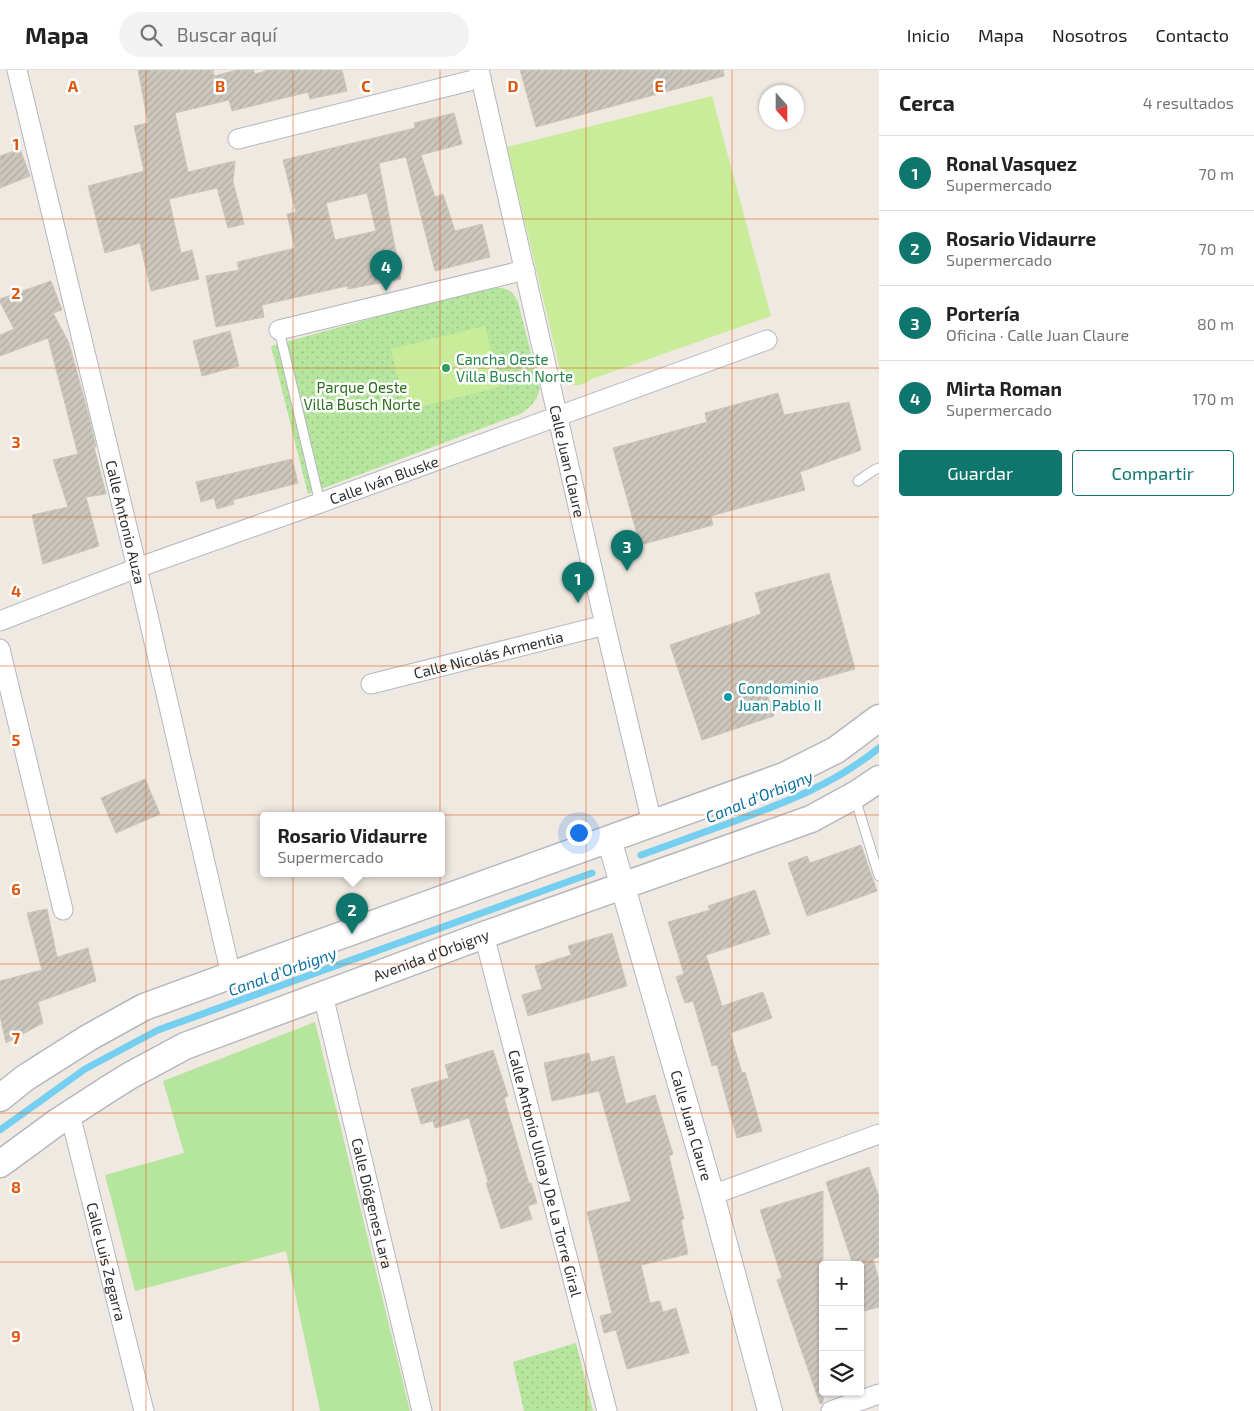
<!DOCTYPE html>
<html lang="es">
<head>
<meta charset="utf-8">
<style>
  body { margin:0; font-family:"Exo 2",sans-serif; background:#f2f2f2; color:#222 }
  .controls { position:absolute; right:15px; bottom:15px; display:grid; overflow:hidden; border-radius:5px; box-shadow:0 1px 4px #0004 }
  .controls button { width:45px; height:45px; display:grid; place-items:center; padding:0; border:0; border-bottom:1px solid #e0e0e0; background:#fff; color:#222; font:25px sans-serif }
  .compass { position:absolute; left:759px; top:15px; width:45px; height:45px; border-radius:50%; background:#fff; box-shadow:0 1px 4px #0004; rotate:159deg }
  .you { position:absolute; left:578px; top:762px; width:18px; height:18px; margin:-12px; border:4px solid #fff; border-radius:50%; background:#1a73e8; box-shadow:0 0 0 8px #1a73e833 }
  .badge { display:grid; place-items:center; width:32px; height:32px; border-radius:50%; background:#0f766e; color:#fff; font-size:16px; font-weight:700 }
  .pin { position:absolute; translate:-50% -41px; filter:drop-shadow(0 1px 2px #0008) }
  .pin::after { content:''; position:absolute; top:26px; width:18px; height:15px; background:inherit; clip-path:polygon(0 0,100% 0,50% 100%) }
  .popup { position:absolute; left:260px; top:742px; width:185px; height:65px; box-sizing:border-box; display:grid; place-content:center; border-radius:5px; background:#fff; filter:drop-shadow(0 1px 4px #0005); font-size:16px; white-space:nowrap; color:#767676 }
  .popup b { font-size:19px; color:#222 }
  .popup::after { content:''; position:absolute; left:50%; top:100%; margin-left:-10px; border:10px solid transparent; border-top-color:#fff }
  .list { margin:0; padding:0; list-style:none }
  h2 { display:flex; justify-content:space-between; align-items:center; height:65px; margin:0; padding:0 20px; font-size:21px }
  h2 small { font-size:16px; font-weight:400; color:#767676 }
  .list li { display:grid; grid-template-columns:32px 1fr auto; gap:15px; align-items:center; box-sizing:border-box; height:75px; padding:0 20px; border-top:1px solid #e0e0e0 }
  .list b { display:block; font-size:19px; white-space:nowrap }
  .list p { margin:0; font-size:16px; white-space:nowrap; color:#767676 }
  .list em { font-size:16px; font-style:normal; color:#767676 }
  .actions { display:flex; gap:10px; padding:15px 20px }
  .actions a { flex:1; padding:11px 0; border:1px solid #0f766e; border-radius:5px; text-align:center; font-size:18px; color:#0f766e }
  .actions .main { background:#0f766e; color:#fff }
  .icon { flex:none; width:28px; height:28px; fill:none; stroke:currentColor; stroke-width:2; stroke-linecap:round; stroke-linejoin:round }
  .map { position:relative; flex:none; width:879px; height:1341px; overflow:hidden }
  header { display:flex; align-items:center; gap:30px; box-sizing:border-box; height:70px; padding:0 25px; background:#fff; border-bottom:1px solid #e0e0e0 }
  header strong { font-size:24px }
  nav { display:flex; gap:28px; margin-inline-start:auto; font-size:18px }
  .search { width:350px; height:45px; background:#f2f2f2; display:flex; align-items:center; gap:12px; box-sizing:border-box; padding:0 18px; border-radius:28px; color:#767676; font-size:19px }
  main { display:flex }
  aside { flex:1; background:#fff }
  .map>svg:first-child { display:block }
  .grass { fill:#b6e59e }
  .park { fill:url(#park-dots) }
  .pitch { fill:#c9ec9a }
  .lines { fill:none; stroke-linecap:round; stroke-linejoin:round }
  .stream { stroke:#75cff0; stroke-width:7 }
  .building { fill:url(#building-hatch); stroke:#cbc5ba; fill-rule:evenodd }
  .service-casing { stroke:#b4b7c1; stroke-width:11 }
  .minor-casing { stroke:#b4b7c1; stroke-width:21 }
  .tertiary-casing { stroke:#b4b7c1; stroke-width:26 }
  .secondary-casing { stroke:#b4b7c1; stroke-width:29 }
  .service { stroke:#fff; stroke-width:9 }
  .minor { stroke:#fff; stroke-width:19 }
  .tertiary { stroke:#fff; stroke-width:24 }
  .secondary { stroke:#fff; stroke-width:26 }
  .grid { fill:none; stroke:#df570e; stroke-width:1; stroke-opacity:0.55 }
  .leisure-dot { fill:#2e9e5b; stroke:#fff; stroke-width:2 }
  .culture-dot { fill:#0f9aa8; stroke:#fff; stroke-width:2 }
  .labels { text-anchor:middle; dominant-baseline:central; stroke-width:5; stroke-linejoin:round; paint-order:stroke }
  .leisure-label { font-size:15px; fill:#27864d; stroke:#fff; text-anchor:start }
  .park-label { font-size:15px; fill:#2c6e1b; stroke:#fff }
  .street-label { font-size:15px; fill:#2e2e2e; stroke:#fff }
  .culture-label { font-size:15px; fill:#0d838f; stroke:#fff; text-anchor:start }
  .water-label { font-size:16px; font-style:italic; fill:#0d6fa3; stroke:#fff }
  .grid-label { font-size:16px; text-anchor:middle; font-weight:bold; fill:#df570e; stroke:#fff; stroke-width:5; stroke-linejoin:round; paint-order:stroke }
</style>
</head>
<body>
<header>
<strong>Mapa</strong>
<div class="search"><svg class="icon" aria-label="search" viewBox="0 0 24 24"><circle cx="10" cy="10" r="6"/><path d="M15 15l6 6"/></svg>Buscar aquí</div>
<nav><a>Inicio</a><a>Mapa</a><a>Nosotros</a><a>Contacto</a></nav>
</header>
<main>
<div class="map">
<svg width="879" height="1341" viewBox="0 0 879 1341">
  <defs>
    <pattern id="park-dots" width="8" height="8" patternUnits="userSpaceOnUse" patternTransform="scale(1.25)"><rect width="8" height="8" fill="#b6e59e"/><path d="M2 2h.1M6 6h.1" fill="none" stroke="#9dc588" stroke-width="1.8" stroke-linecap="round"/></pattern>
    <pattern id="building-hatch" width="6" height="6" patternUnits="userSpaceOnUse" patternTransform="scale(1.25)"><rect width="6" height="6" fill="#cbc7bf"/><path d="M-1 1l2-2M0 6l6-6M5 7l2-2" fill="none" stroke="#afaba4"/></pattern>
  </defs>
  <rect width="100%" height="100%" fill="#efe9e1"/>
  <polygon class="grass" points="315,952 410,1341 320,1341 286,1181 135,1221 105,1105 184,1083 163,1011"/>
  <g class="park">
    <path d="M494,217C508,219 512,219 518,232L540,319C536,332 531,337 520,344L308,424L271,276L475,220Z"/>
    <polygon points="576,1273 593,1341 524,1341 513,1292"/>
  </g>
  <g class="pitch">
    <path d="M712,26L771,246L592,309C580,317 573,318 562,308L507,77Z"/>
    <polygon points="485,256 500,317 406,340 391,279"/>
  </g>
  <g class="lines">
    <g class="stream">
      <path d="M641,785C673,774 704,762 735,751C789,731 834,714 879,678"/>
      <polyline points="0,1060 85,999 158,960 592,803"/>
    </g>
  </g>
  <g class="building">
    <polygon points="138,0 213,0 214,6 237,0 253,0 255,4 269,0 342,0 347,21 310,29 308,22 232,41 229,30 175,43 188,102 235,91 233,112 244,154 228,158 217,118 169,129 181,183 192,180 199,209 151,221 140,173 105,183 88,116 144,101 134,56 148,53"/>
    <polygon points="520,0 723,0 724,6 536,57"/>
    <path d="M454,43L462,74L421,85L435,127L443,124L455,161L482,154L490,187L435,201L406,87L379,93L401,209L348,219L347,216L262,235L264,247L216,257L206,206L239,200L237,192L295,178L287,144L296,142L283,90L415,58L414,53ZM367,123L376,161L335,170L326,133Z"/>
    <polygon points="20,79 30,106 0,118 0,86"/>
    <polygon points="51,211 62,240 53,243 69,273 88,343 96,377 94,377 106,424 86,427 99,476 43,494 32,445 68,437 53,390 78,384 48,268 0,286 0,265 14,259 0,232 0,229"/>
    <polygon points="230,261 239,296 202,306 193,271"/>
    <polygon points="778,323 784,345 849,332 861,380 800,402 805,420 711,446 713,455 640,475 613,378 707,352 705,343"/>
    <polygon points="292,389 298,413 233,430 234,434 217,439 214,428 201,432 196,412"/>
    <polygon points="829,503 855,599 767,624 774,646 702,670 670,575 761,544 755,523"/>
    <polygon points="145,709 160,744 116,763 101,728"/>
    <polygon points="861,775 877,821 807,846 788,793 807,786 810,793"/>
    <polygon points="755,820 770,864 706,885 722,936 763,922 772,948 730,963 742,1003 745,1002 762,1061 737,1068 717,995 712,996 693,931 685,933 676,907 684,904 668,852 710,840 708,836"/>
    <polygon points="47,839 57,887 88,878 96,911 38,932 43,953 6,973 0,946 0,911 42,900 27,843"/>
    <polygon points="612,863 627,916 528,946 522,925 542,919 535,896 571,885 568,876"/>
    <polygon points="493,980 508,1026 504,1028 529,1114 531,1113 537,1133 528,1136 532,1149 501,1159 486,1113 488,1112 469,1048 435,1058 433,1051 421,1054 411,1019 449,1008 445,995"/>
    <polygon points="589,983 591,992 614,986 626,1034 655,1025 673,1084 669,1086 684,1149 681,1150 688,1184 641,1195 650,1233 660,1231 663,1242 676,1238 689,1283 627,1299 616,1260 604,1263 600,1246 612,1243 587,1142 631,1131 599,1021 552,1031 544,993"/>
    <polygon points="869,1097 879,1127 879,1187 873,1189 879,1210 879,1237 860,1242 860,1195 853,1195 826,1112"/>
    <polygon points="823,1121 823,1333 820,1334 777,1210 782,1208 760,1140"/>
  </g>
  <g class="lines">
    <defs>
      <g id="service">
        <polyline points="279,260 320,433"/>
        <polyline points="858,411 874,400 879,398"/>
        <polyline points="855,728 879,806"/>
      </g>
      <g id="minor">
        <path id="s1" d="M17,0L137,498L231,905"/>
        <path id="s2" d="M479,0L605,555L652,753"/>
        <polyline points="238,69 481,8"/>
        <polyline points="279,260 525,200"/>
        <path id="s3" d="M0,551L137,498L320,433L767,270"/>
        <polyline points="0,579 63,840"/>
        <path id="s4" d="M371,614L605,555"/>
        <path id="s5" d="M484,865L607,1341"/>
        <path id="s6" d="M323,925L422,1341"/>
        <path id="s7" d="M70,1044L144,1341"/>
        <polyline points="712,1125 879,1064"/>
        <polyline points="831,1341 879,1324"/>
      </g>
      <g id="tertiary">
        <path id="s8" d="M609,769L712,1125L770,1341"/>
      </g>
      <g id="secondary">
        <polyline points="0,1028 25,1008 88,968 144,937 270,891 784,706 836,680 879,648"/>
        <path id="s9" d="M0,1094L56,1053L110,1018L131,1005L185,976L484,865L811,749L855,725L879,709"/>
      </g>
    </defs>
    <use href="#service" class="service-casing"/>
    <use href="#minor" class="minor-casing"/>
    <use href="#tertiary" class="tertiary-casing"/>
    <use href="#secondary" class="secondary-casing"/>
    <use href="#service" class="service"/>
    <use href="#minor" class="minor"/>
    <use href="#tertiary" class="tertiary"/>
    <use href="#secondary" class="secondary"/>
  </g>
  <path class="grid" d="M146,0V1341M293,0V1341M440,0V1341M586,0V1341M732,0V1341M0,149H879M0,298H879M0,447H879M0,596H879M0,745H879M0,894H879M0,1043H879M0,1192H879"/>
  <circle class="leisure-dot" cx="446" cy="298" r="5"/>
  <circle class="culture-dot" cx="728" cy="627" r="5"/>
  <g class="labels">
    <g class="leisure-label">
      <text x="456" y="289">Cancha Oeste<tspan x="456" dy="17">Villa Busch Norte</tspan></text>
    </g>
    <g class="park-label">
      <text x="362" y="317">Parque Oeste<tspan x="362" dy="17">Villa Busch Norte</tspan></text>
    </g>
    <g class="street-label">
      <text stroke="none"><textPath href="#s2" startOffset="401">Calle Juan Claure</textPath></text>
      <text stroke="none"><textPath href="#s3" startOffset="409">Calle Iván Bluske</textPath></text>
      <text stroke="none"><textPath href="#s1" startOffset="465">Calle Antonio Auza</textPath></text>
      <text stroke="none"><textPath href="#s4" startOffset="121">Calle Nicolás Armentia</textPath></text>
      <text stroke="none"><textPath href="#s9" startOffset="482">Avenida d'Orbigny</textPath></text>
      <text stroke="none"><textPath href="#s8" startOffset="298">Calle Juan Claure</textPath></text>
      <text stroke="none"><textPath href="#s5" startOffset="246">Calle Antonio Ulloa y De La Torre Giral</textPath></text>
      <text stroke="none"><textPath href="#s6" startOffset="214">Calle Diógenes Lara</textPath></text>
      <text stroke="none"><textPath href="#s7" startOffset="152">Calle Luis Zegarra</textPath></text>
    </g>
    <g class="culture-label">
      <text x="738" y="618">Condominio<tspan x="738" dy="17">Juan Pablo II</tspan></text>
    </g>
    <g class="water-label">
      <text transform="translate(759 726) rotate(-22)">Canal d'Orbigny</text>
      <text transform="translate(282 901) rotate(-20)">Canal d'Orbigny</text>
    </g>
  </g>
  <g class="grid-label">
    <text x="73" y="22">A</text>
    <text x="220" y="22">B</text>
    <text x="366" y="22">C</text>
    <text x="513" y="22">D</text>
    <text x="659" y="22">E</text>
    <text x="16" y="80">1</text>
    <text x="16" y="229">2</text>
    <text x="16" y="378">3</text>
    <text x="16" y="527">4</text>
    <text x="16" y="676">5</text>
    <text x="16" y="825">6</text>
    <text x="16" y="974">7</text>
    <text x="16" y="1123">8</text>
    <text x="16" y="1272">9</text>
  </g>
</svg>
<div class="controls">
<button>+</button>
<button>−</button>
<button><svg class="icon" aria-label="layers" viewBox="0 0 24 24"><path d="M12 4l9 5-9 5-9-5zM3 14l9 5 9-5"/></svg></button>
</div>
<svg class="compass" viewBox="-18 -18 36 36"><path d="M0-13l5 13h-10z" fill="#e53935"/><path d="M0 13l5-13h-10z" fill="#767676"/></svg>
<div class="you"></div>
<div class="pin badge" style="left:578px;top:533px">1</div>
<div class="pin badge" style="left:352px;top:864px">2</div>
<div class="popup"><b>Rosario Vidaurre</b>Supermercado</div>
<div class="pin badge" style="left:627px;top:501px">3</div>
<div class="pin badge" style="left:386px;top:221px">4</div>
</div>
<aside>
<h2>Cerca<small>4 resultados</small></h2>
<ul class="list">
<li><span class="badge">1</span><div><b>Ronal Vasquez</b><p>Supermercado</p></div><em>70 m</em></li>
<li><span class="badge">2</span><div><b>Rosario Vidaurre</b><p>Supermercado</p></div><em>70 m</em></li>
<li><span class="badge">3</span><div><b>Portería</b><p>Oficina · Calle Juan Claure</p></div><em>80 m</em></li>
<li><span class="badge">4</span><div><b>Mirta Roman</b><p>Supermercado</p></div><em>170 m</em></li>
</ul>
<div class="actions"><a class="main">Guardar</a><a>Compartir</a></div>
</aside>
</main>
</body>
</html>
